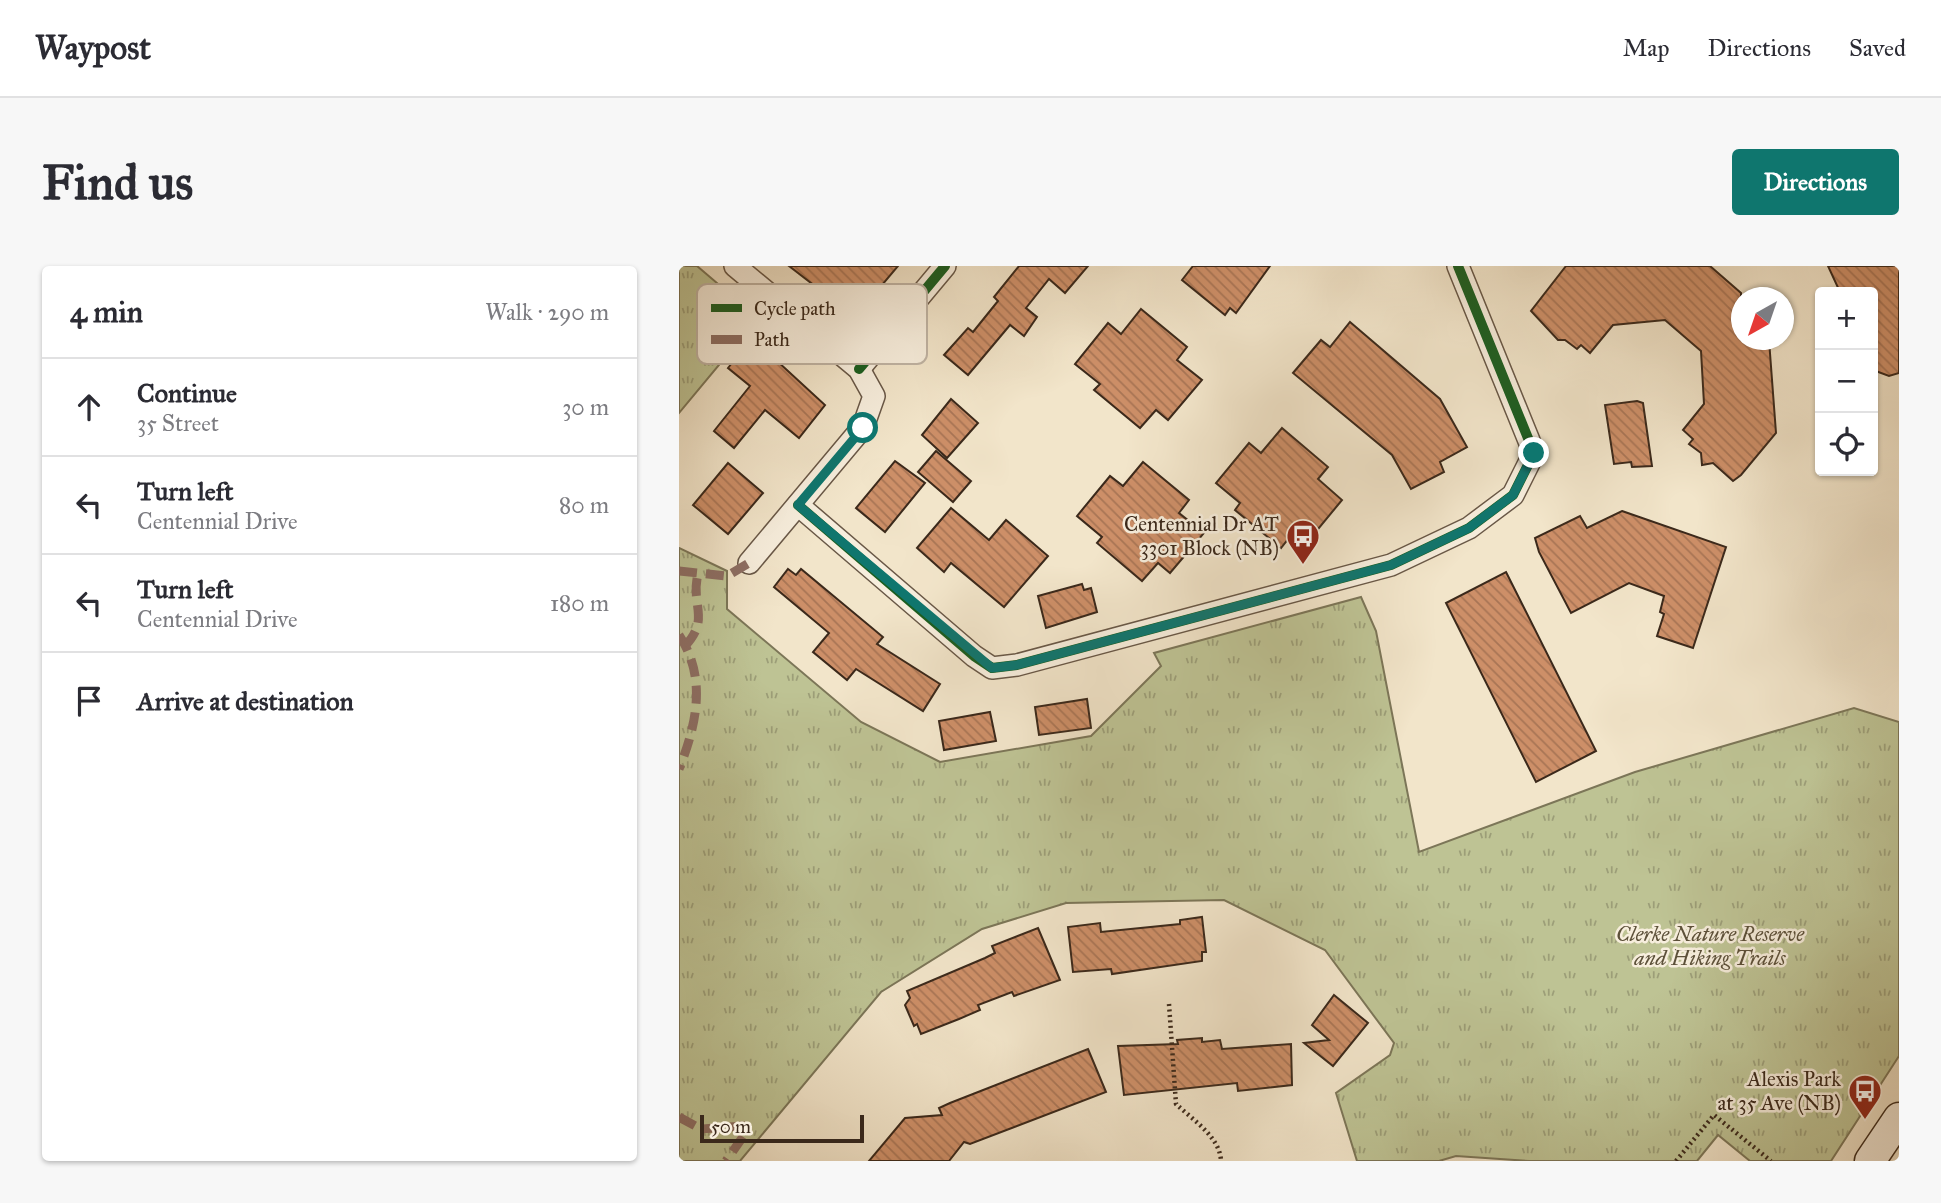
<!DOCTYPE html>
<html lang="en">
<head>
<meta charset="utf-8">
<style>
  body { margin:0; font-family:"IM FELL Great Primer",serif; background:#f7f7f7; color:#2b2b33 }
  .controls { position:absolute; right:21px; top:21px; display:grid; overflow:hidden; border-radius:7px; box-shadow:0 2px 5px #0004 }
  .controls button { width:63px; height:63px; display:grid; place-items:center; padding:0; border:0; border-bottom:2px solid #e1e1e2; background:#fff; color:#2b2b33; font:35px sans-serif }
  .compass { position:absolute; left:1052px; top:21px; width:63px; height:63px; border-radius:50%; background:#fff; box-shadow:0 2px 5px #0004; rotate:220deg }
  .scale { position:absolute; left:21px; bottom:18px; width:164px; box-sizing:border-box; padding-left:7px; border:4px solid #3b291b; border-top:0; font-size:19px; line-height:24px; white-space:nowrap; color:#3b291b; -webkit-text-stroke:5px #f7eedd; paint-order:stroke }
  .stop { position:absolute; width:21px; height:21px; margin:-16px; border:5px solid #0f766e; border-radius:50%; background:#fff }
  .stop.end { background:#0f766e; border-color:#fff; box-shadow:0 2px 7px #0008 }
  .list { margin:0; padding:0; list-style:none }
  h2 { display:flex; justify-content:space-between; align-items:center; height:91px; margin:0; padding:0 28px; font-size:30px }
  h2 small { font-size:23px; font-weight:400; color:#7c7c81 }
  .list li { display:grid; grid-template-columns:46px 1fr auto; gap:21px; align-items:center; box-sizing:border-box; height:98px; padding:0 28px; border-top:2px solid #e1e1e2 }
  .list b { display:block; font-size:26px; white-space:nowrap }
  .list p { margin:0; font-size:23px; white-space:nowrap; color:#7c7c81 }
  .list em { font-size:23px; font-style:normal; color:#7c7c81 }
  .icon { flex:none; width:38px; height:38px; fill:none; stroke:currentColor; stroke-width:2; stroke-linecap:round; stroke-linejoin:round }
  .map { position:relative; flex:none; width:1220px; height:895px; overflow:hidden; border-radius:7px }
  header { display:flex; align-items:center; gap:42px; box-sizing:border-box; height:98px; padding:0 35px; background:#fff; border-bottom:2px solid #e1e1e2 }
  header strong { font-size:33px }
  nav { display:flex; gap:38px; margin-inline-start:auto; font-size:24px }
  .intro { display:flex; align-items:center; justify-content:space-between; box-sizing:border-box; height:168px; padding:0 42px }
  h1 { margin:0; font-size:49px }
  .button { padding:18px 32px; border-radius:7px; background:#0f766e; color:#fff; font-size:24px; font-weight:700 }
  main { display:flex; gap:42px; padding:0 42px }
  aside { flex:1; background:#fff; border-radius:7px; box-shadow:0 2px 5px #0004 }
  .map>svg:first-child { display:block }
  .park { fill:url(#park-tufts); stroke:#7c7658; stroke-width:2 }
  .building { fill:url(#building-back-hatch); stroke:#3b291b; stroke-width:2 }
  .lines { fill:none; stroke-linecap:round; stroke-linejoin:round }
  .street-casing { stroke:#695847; stroke-width:24 }
  .secondary-casing { stroke:#3b291b; stroke-width:33 }
  .path { stroke:#3b291b; stroke-width:4.5; stroke-dasharray:2 3.5; stroke-linecap:butt }
  .street { stroke:#f7eedd; stroke-width:21 }
  .secondary { stroke:#f7eedd; stroke-width:30 }
  .quiet { stroke:#8d6e63; stroke-width:9; stroke-dasharray:18 9; stroke-linecap:butt }
  .cycleway-casing { stroke:#f7eedd; stroke-width:15 }
  .cycleway { stroke:#1b5e20; stroke-width:10 }
  .route { stroke:#0f766e; stroke-width:9 }
  .labels { text-anchor:middle; dominant-baseline:central; stroke-width:5; stroke-linejoin:round; paint-order:stroke }
  .poi-label { font-size:21px; fill:#3b291b; stroke:#f7eedd; text-anchor:end }
  .park-label { font-size:21px; font-style:italic; fill:#5c5039; stroke:#f7eedd }
  .key { fill:#f7eedd; stroke:#bfb3a3; stroke-width:2 }
  .key-label { font-size:19px; fill:#3b291b }
</style>
</head>
<body>
<header>
<strong>Waypost</strong>
<nav><a>Map</a><a>Directions</a><a>Saved</a></nav>
</header>
<div class="intro"><h1>Find us</h1><a class="button">Directions</a></div>
<main>
<aside>
<h2>4 min<small>Walk · 290 m</small></h2>
<ul class="list">
<li><svg class="icon" aria-label="ahead" viewBox="0 0 24 24"><path d="M12 20V5M6 11l6-6 6 6"/></svg><div><b>Continue</b><p>35 Street</p></div><em>30 m</em></li>
<li><svg class="icon" aria-label="left" viewBox="0 0 24 24"><path d="M17 20v-9H6M10 6l-5 5 5 5"/></svg><div><b>Turn left</b><p>Centennial Drive</p></div><em>80 m</em></li>
<li><svg class="icon" aria-label="left" viewBox="0 0 24 24"><path d="M17 20v-9H6M10 6l-5 5 5 5"/></svg><div><b>Turn left</b><p>Centennial Drive</p></div><em>180 m</em></li>
<li><svg class="icon" aria-label="arrive" viewBox="0 0 24 24"><path d="M6 21V4h12l-3 4 3 4H6"/></svg><div><b>Arrive at destination</b></div></li>
</ul>
</aside>
<div class="map">
<svg width="1220" height="895" viewBox="0 0 1220 895">
  <defs>
    <pattern id="park-tufts" width="24" height="20" patternUnits="userSpaceOnUse" patternTransform="scale(1.75)"><rect width="24" height="20" fill="#bec394"/><path d="M3 7l-1-3M5 7V3M7 7l1-3M15 17l-1-3M17 17v-4M19 17l1-3" fill="none" stroke="#9c9e78"/></pattern>
    <pattern id="building-back-hatch" width="6" height="6" patternUnits="userSpaceOnUse" patternTransform="scale(1.75)"><rect width="6" height="6" fill="#cd8f68"/><path d="M-1 5l2 2M0 0l6 6M5-1l2 2" fill="none" stroke="#a87555"/></pattern>
  </defs>
  <rect width="100%" height="100%" fill="#f2e5ca"/>
  <filter id="stains"><feTurbulence type="fractalNoise" baseFrequency=".00286" numOctaves="4"/><feColorMatrix values="0 0 0 0 .2 0 0 0 0 .09 0 0 0 0 .02 0 0 0 .5 -.17"/></filter>
  <radialGradient id="worn" r=".72"><stop offset=".6" stop-color="#630" stop-opacity="0"/><stop offset="1" stop-color="#630" stop-opacity=".3"/></radialGradient>
  <g class="park">
    <polygon points="0,0 18,0 79,52 0,147"/>
    <polygon points="0,282 48,305 48,343 182,456 261,496 412,470 482,400 475,387 682,331 697,365 740,586 956,506 1175,442 1220,456 1220,790 1152,895 1071,895 1039,869 1018,895 850,895 777,890 760,895 678,895 657,827 711,789 715,777 646,684 545,634 387,637 303,663 202,726 61,895 0,895"/>
  </g>
  <g class="building">
    <polygon points="110,0 219,0 176,51"/>
    <polygon points="340,0 409,0 386,27 370,13 347,42 358,51 345,70 331,59 289,109 265,89 289,62 294,66 319,35 315,31"/>
    <polygon points="514,0 591,0 557,47 551,42 546,49 503,14"/>
    <polygon points="887,0 1031,0 1062,27 1062,74 1090,74 1097,167 1062,209 1054,215 1034,197 1023,199 1022,187 1010,178 1014,173 1004,164 1025,138 1022,85 986,54 934,59 911,87 902,79 898,83 886,74 879,74 852,45"/>
    <polygon points="1149,0 1220,0 1220,107 1210,110 1194,104 1194,26 1161,26"/>
    <polygon points="462,43 508,81 498,94 523,114 489,154 477,144 461,162 415,124 421,118 396,98 429,57 442,68"/>
    <polygon points="671,56 761,133 788,181 761,196 765,206 732,223 713,189 614,107 642,74 651,81"/>
    <polygon points="73,72 146,139 120,172 86,144 55,182 35,165 71,120 49,102"/>
    <polygon points="272,133 299,157 268,192 243,169"/>
    <polygon points="958,135 964,137 973,200 953,201 952,196 935,198 926,139"/>
    <polygon points="603,162 649,201 639,213 663,234 630,274 617,263 602,282 556,244 561,237 537,217 570,177 582,187"/>
    <polygon points="257,185 292,215 274,236 239,206"/>
    <polygon points="216,195 246,217 206,266 177,242"/>
    <polygon points="464,196 510,234 500,247 525,267 491,307 479,297 463,315 418,277 423,271 398,250 431,210 444,220"/>
    <polygon points="49,197 84,227 49,268 14,239"/>
    <polygon points="272,242 310,274 327,254 369,290 325,341 272,297 265,306 238,282"/>
    <polygon points="943,245 1047,281 1014,382 978,370 985,348 981,346 985,330 950,317 892,347 860,286 856,272 901,250 908,262"/>
    <polygon points="109,303 117,309 122,303 204,371 198,378 261,418 244,445 177,403 168,414 134,386 150,367 95,321"/>
    <polygon points="827,306 917,485 857,516 767,337"/>
    <polygon points="403,318 405,324 412,322 418,346 367,362 359,330"/>
    <polygon points="408,433 412,462 360,469 356,441"/>
    <polygon points="311,446 317,475 265,484 260,455"/>
    <polygon points="523,651 527,686 523,686 523,695 433,708 432,703 394,706 389,661 421,657 422,666 501,658 501,654"/>
    <polygon points="359,662 381,714 335,730 333,726 299,739 301,744 280,753 242,768 238,758 235,760 226,739 231,732 228,725 306,692 316,687 313,680"/>
    <polygon points="655,729 689,757 654,800 625,777 650,774 633,759"/>
    <polygon points="523,772 523,776 541,774 543,783 612,778 613,819 559,825 558,817 445,829 439,780 499,778 498,774"/>
    <polygon points="409,783 427,826 291,878 285,876 270,895 190,895 226,852 263,849 260,842 271,837"/>
  </g>
  <g class="lines">
    <defs>
      <g id="street">
        <polyline points="56,0 180,103 195,130 184,161 70,297"/>
        <polyline points="180,103 266,0"/>
        <polyline points="119,239 295,390 313,402 338,399 712,299 790,262 834,229 855,187 779,0"/>
      </g>
      <polyline id="secondary" points="1191,895 1220,852"/>
    </defs>
    <use href="#street" class="street-casing"/>
    <use href="#secondary" class="secondary-casing"/>
    <g class="path">
      <path d="M490,738L497,838C514,854 541,871 542,895"/>
      <polyline points="997,895 1035,849 1092,895"/>
    </g>
    <use href="#street" class="street"/>
    <use href="#secondary" class="secondary"/>
    <g class="quiet">
      <polyline points="0,305 48,310 70,297"/>
      <path d="M0,369C28,411 18,458 0,503"/>
      <path d="M6,380C32,352 11,339 19,308"/>
      <polyline points="0,851 22,863 65,860 68,865 47,895"/>
    </g>
    <defs>
      <g id="cycleway">
        <polyline points="180,103 266,0"/>
        <polyline points="119,239 295,390 313,402 338,399 712,299 790,262 834,229 855,187 779,0"/>
      </g>
    </defs>
    <use href="#cycleway" class="cycleway-casing"/>
    <use href="#cycleway" class="cycleway"/>
  </g>
  <g class="lines">
    <polyline class="route" points="184,162 119,239 313,402 338,399 712,299 790,262 834,229 855,187"/>
  </g>
  <defs>
    <symbol id="bus-pin" viewBox="-11 -11 22 30"><path d="M0 17L-7.5 6A9.5 9.5 0 1 1 7.5 6Z" fill="#8f2418" stroke="#f7eedd"/><path d="M-5-6H5V4H4V6H2V4H-2V6H-4V4H-5ZM-3.5-4V0h7V-4ZM-3.5 1.2v1.5H-2V1.2ZM2 1.2v1.5H3.5V1.2Z" fill="#fff"/></symbol>
  </defs>
  <g fill-rule="evenodd">
    <use href="#bus-pin" x="605" y="251" width="38" height="52"/>
    <use href="#bus-pin" x="1167" y="806" width="38" height="52"/>
  </g>
  <g class="labels">
    <g class="poi-label">
      <text x="600" y="258">Centennial Dr AT<tspan x="600" dy="24">3301 Block (NB)</tspan></text>
      <text x="1162" y="813">Alexis Park<tspan x="1162" dy="24">at 35 Ave (NB)</tspan></text>
    </g>
    <g class="park-label">
      <text x="1031" y="668">Clerke Nature Reserve<tspan x="1031" dy="24">and Hiking Trails</tspan></text>
    </g>
  </g>
  <rect x="18" y="18" width="230" height="80" rx="10" class="key"/>
  <rect x="32" y="38" width="31" height="8" fill="#1b5e20"/>
  <rect x="32" y="69" width="31" height="9" fill="#8d6e63"/>
  <g class="key-label">
    <text x="75" y="49">Cycle path</text>
    <text x="75" y="80">Path</text>
  </g>
  <rect width="100%" height="100%" filter="url(#stains)"/>
  <rect width="100%" height="100%" fill="url(#worn)"/>
</svg>
<div class="controls">
<button>+</button>
<button>−</button>
<button><svg class="icon" aria-label="locate" viewBox="0 0 24 24"><circle cx="12" cy="12" r="6"/><path d="M12 2v4M12 18v4M2 12h4M18 12h4"/></svg></button>
</div>
<svg class="compass" viewBox="-18 -18 36 36"><path d="M0-13l5 13h-10z" fill="#e53935"/><path d="M0 13l5-13h-10z" fill="#7c7c81"/></svg>
<div class="scale">50 m</div>
<div class="stop" style="left:184px;top:162px"></div>
<div class="stop end" style="left:855px;top:187px"></div>
</div>
</main>
</body>
</html>
